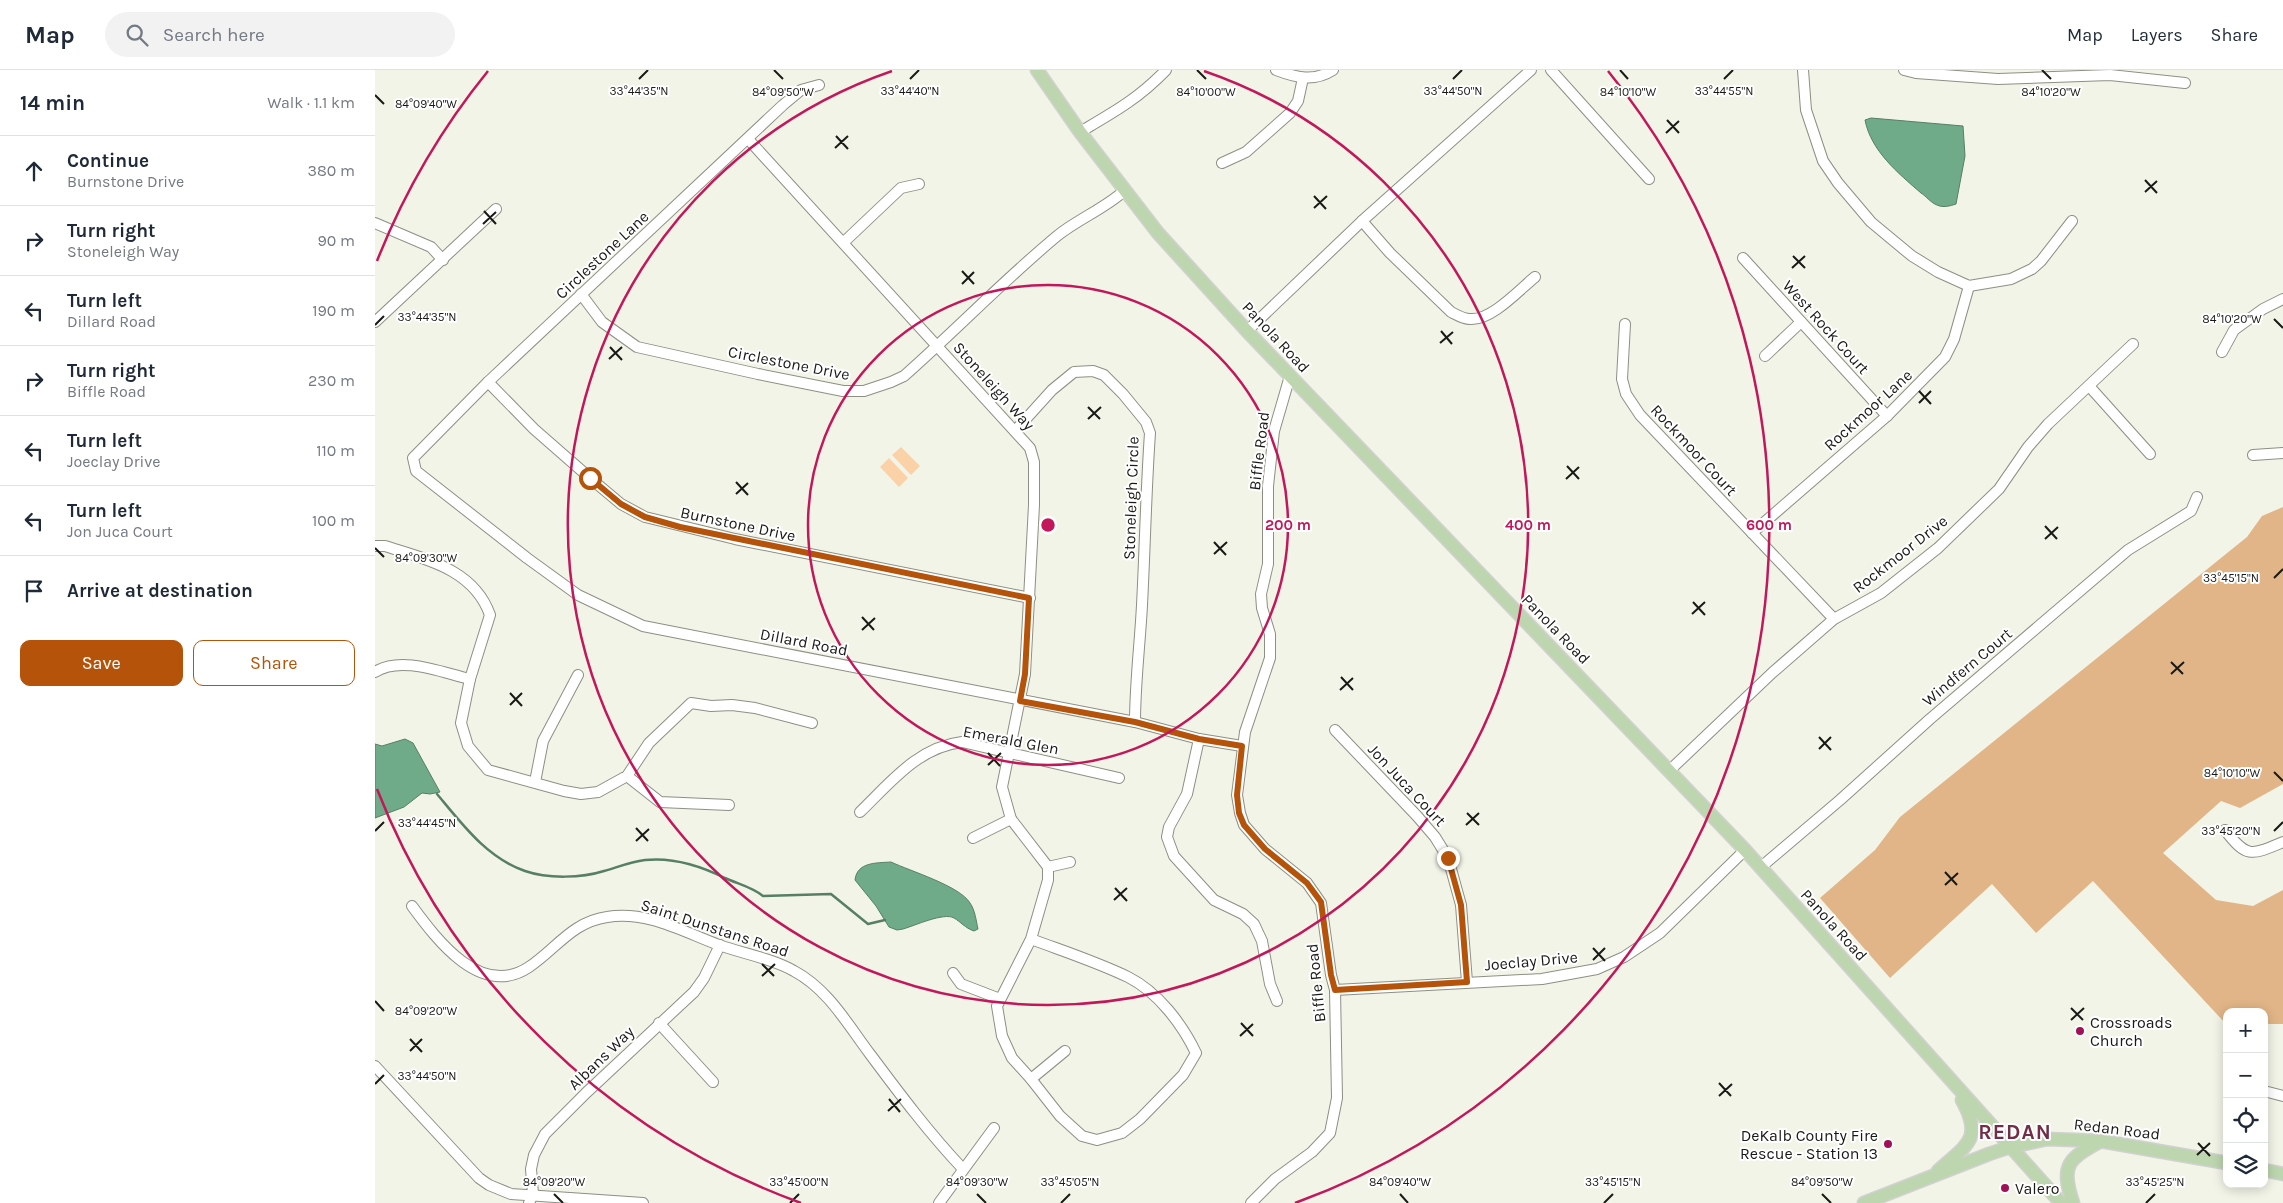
<!DOCTYPE html>
<html lang="en">
<head>
<meta charset="utf-8">
<style>
  body { margin:0; font-family:Karla,sans-serif; background:#f2f2f3; color:#1f2937 }
  .controls { position:absolute; right:15px; bottom:15px; display:grid; overflow:hidden; border-radius:10px; box-shadow:0 2px 12px #0003 }
  .controls button { width:45px; height:45px; display:grid; place-items:center; padding:0; border:0; border-bottom:1px solid #e0e1e3; background:#fff; color:#1f2937; font:25px sans-serif }
  .stop { position:absolute; width:15px; height:15px; margin:-11px; border:4px solid #b45309; border-radius:50%; background:#fff }
  .stop.end { background:#b45309; border-color:#fff; box-shadow:0 1px 5px #0008 }
  .list { margin:0; padding:0; list-style:none }
  h2 { display:flex; justify-content:space-between; align-items:center; height:65px; margin:0; padding:0 20px; font-size:21px }
  h2 small { font-size:16px; font-weight:400; color:#747a83 }
  .list li { display:grid; grid-template-columns:32px 1fr auto; gap:15px; align-items:center; box-sizing:border-box; height:70px; padding:0 20px; border-top:1px solid #e0e1e3 }
  .list b { display:block; font-size:19px; white-space:nowrap }
  .list p { margin:0; font-size:16px; white-space:nowrap; color:#747a83 }
  .list em { font-size:16px; font-style:normal; color:#747a83 }
  .actions { display:flex; gap:10px; padding:15px 20px }
  .actions a { flex:1; padding:11px 0; border:1px solid #b45309; border-radius:10px; text-align:center; font-size:18px; color:#b45309 }
  .actions .main { background:#b45309; color:#fff }
  .icon { flex:none; width:28px; height:28px; fill:none; stroke:currentColor; stroke-width:2; stroke-linecap:round; stroke-linejoin:round }
  .map { position:relative; flex:none; width:1908px; height:1133px; overflow:hidden }
  header { display:flex; align-items:center; gap:30px; box-sizing:border-box; height:70px; padding:0 25px; background:#fff; border-bottom:1px solid #e0e1e3 }
  header strong { font-size:24px }
  nav { display:flex; gap:28px; margin-inline-start:auto; font-size:18px }
  .search { width:350px; height:45px; background:#f2f2f3; display:flex; align-items:center; gap:12px; box-sizing:border-box; padding:0 18px; border-radius:28px; color:#747a83; font-size:19px }
  main { display:flex }
  aside { flex:1; background:#fff }
  .map>svg:first-child { display:block }
  .green { fill:#fbd2a7 }
  .forest { fill:#e1b587 }
  .water { fill:#70ab89; stroke:#567f66 }
  .lines { fill:none; stroke-linecap:round; stroke-linejoin:round }
  .stream { stroke:#567f66; stroke-width:2.5 }
  .minor-casing { stroke:#8e8f84; stroke-width:12 }
  .major-casing { stroke:#d1d1d0; stroke-width:15 }
  .minor { stroke:#fff; stroke-width:10 }
  .major { stroke:#bdd6b0; stroke-width:12 }
  .route { stroke:#b45309; stroke-width:6 }
  .ticks { fill:none; stroke:#191915; stroke-width:2 }
  .ring { fill:none; stroke:#c2185b; stroke-width:2.5 }
  .poi-dot { fill:#a21155; stroke:#fff; stroke-width:2 }
  .labels { text-anchor:middle; dominant-baseline:central; stroke-width:4; stroke-linejoin:round; paint-order:stroke }
  .street-label { font-size:16px; fill:#191915; stroke:#fff }
  .poi-label { font-size:16px; fill:#191915; stroke:#fff; text-anchor:start }
  .district-label { font-size:21px; font-weight:bold; letter-spacing:1px; fill:#732e47; stroke:#fff }
  .ticks-label { font-size:12px; text-anchor:middle; fill:#191915; stroke:#fff; stroke-width:4; stroke-linejoin:round; paint-order:stroke }
  .centre { fill:#c2185b; stroke:#fff; stroke-width:2.5 }
  .ring-label { font-size:15px; text-anchor:middle; font-weight:bold; fill:#c2185b; stroke:#fff; stroke-width:4; stroke-linejoin:round; paint-order:stroke }
</style>
</head>
<body>
<header>
<strong>Map</strong>
<div class="search"><svg class="icon" aria-label="search" viewBox="0 0 24 24"><circle cx="10" cy="10" r="6"/><path d="M15 15l6 6"/></svg>Search here</div>
<nav><a>Map</a><a>Layers</a><a>Share</a></nav>
</header>
<main>
<aside>
<h2>14 min<small>Walk · 1.1 km</small></h2>
<ul class="list">
<li><svg class="icon" aria-label="ahead" viewBox="0 0 24 24"><path d="M12 20V5M6 11l6-6 6 6"/></svg><div><b>Continue</b><p>Burnstone Drive</p></div><em>380 m</em></li>
<li><svg class="icon" aria-label="right" viewBox="0 0 24 24"><path d="M7 20v-9h11M14 6l5 5-5 5"/></svg><div><b>Turn right</b><p>Stoneleigh Way</p></div><em>90 m</em></li>
<li><svg class="icon" aria-label="left" viewBox="0 0 24 24"><path d="M17 20v-9H6M10 6l-5 5 5 5"/></svg><div><b>Turn left</b><p>Dillard Road</p></div><em>190 m</em></li>
<li><svg class="icon" aria-label="right" viewBox="0 0 24 24"><path d="M7 20v-9h11M14 6l5 5-5 5"/></svg><div><b>Turn right</b><p>Biffle Road</p></div><em>230 m</em></li>
<li><svg class="icon" aria-label="left" viewBox="0 0 24 24"><path d="M17 20v-9H6M10 6l-5 5 5 5"/></svg><div><b>Turn left</b><p>Joeclay Drive</p></div><em>110 m</em></li>
<li><svg class="icon" aria-label="left" viewBox="0 0 24 24"><path d="M17 20v-9H6M10 6l-5 5 5 5"/></svg><div><b>Turn left</b><p>Jon Juca Court</p></div><em>100 m</em></li>
<li><svg class="icon" aria-label="arrive" viewBox="0 0 24 24"><path d="M6 21V4h12l-3 4 3 4H6"/></svg><div><b>Arrive at destination</b></div></li>
</ul>
<div class="actions"><a class="main">Save</a><a>Share</a></div>
</aside>
<div class="map">
<svg width="1908" height="1133" viewBox="0 0 1908 1133">
  <rect width="100%" height="100%" fill="#f2f4e8"/>
  <g class="green">
    <polygon points="526,377 545,396 536,405 517,385"/>
    <polygon points="514,388 533,408 524,417 505,397"/>
  </g>
  <polygon class="forest" points="1908,437 1908,714 1865,738 1846,731 1788,783 1841,830 1878,836 1908,820 1908,954 1889,954 1889,942 1852,942 1851,954 1718,811 1661,863 1617,814 1515,908 1445,828 1500,780 1525,747 1872,467 1887,446"/>
  <g class="water">
    <path d="M1496,48L1588,56L1590,86L1581,134C1575,136 1568,138 1562,135C1556,133 1551,126 1546,123C1523,103 1496,81 1490,50Z"/>
    <polygon points="30,669 38,673 65,722 55,724 47,723 29,737 0,748 0,674 7,676"/>
    <path d="M516,792C535,801 585,816 595,833C600,840 601,850 603,859L599,861C590,858 586,852 579,848C569,842 539,856 528,859L522,860L514,857L501,836L480,810C482,792 501,793 516,792Z"/>
  </g>
  <g class="lines">
    <path class="stream" d="M62,724C87,754 112,788 150,801C173,809 207,808 229,801C243,797 255,792 270,790C297,787 326,796 350,808C363,814 377,817 388,826L456,824L493,854L510,850"/>
    <defs>
      <g id="minor">
        <path d="M901,0C922,8 939,12 958,0"/>
        <polyline points="1176,0 1274,109"/>
        <polyline points="1428,0 1431,40 1448,91 1463,113 1496,152 1537,186 1563,202 1594,216 1636,209 1657,199 1666,191 1697,151"/>
        <polyline points="1529,0 1541,3 1623,9 1735,5 1810,13"/>
        <polyline points="444,15 426,20 408,35 113,312 38,388 41,401 152,488 203,525 268,556 760,652 824,669 867,676"/>
        <path d="M705,62C739,42 763,29 791,0"/>
        <path d="M373,69L655,378L659,392V435L650,604L627,717L636,749L673,797V810L656,869L622,936L627,966L637,988L656,1009L685,1046L707,1066L722,1070L747,1063L765,1049L808,1005L821,983C807,954 783,922 753,907C722,892 688,881 656,869"/>
        <polyline points="847,93 871,82 915,43 923,31 928,8"/>
        <path d="M987,151L1015,183L1076,242C1082,245 1088,249 1095,249C1116,251 1144,220 1160,207"/>
        <polyline points="0,153 56,177 68,190"/>
        <polyline points="469,172 526,118 544,114"/>
        <polyline points="1368,188 1512,346"/>
        <path d="M206,224L227,252L262,277L383,304L468,321H489L516,312L529,306C581,260 629,210 682,166C703,149 729,139 749,121"/>
        <polyline points="0,252 121,139"/>
        <polyline points="1250,254 1247,309 1251,324 1265,345 1459,549"/>
        <polyline points="872,261 987,151 1156,0"/>
        <polyline points="1847,282 1859,260 1888,239 1908,229"/>
        <polyline points="1390,286 1426,252"/>
        <polyline points="113,312 159,359 215,408 246,434 270,447 360,469 655,528"/>
        <polyline points="1714,316 1775,384"/>
        <path d="M640,361L677,320L699,302L718,301L729,305L748,324L771,352L775,363C771,420 770,477 767,535C765,574 760,613 760,652"/>
        <polyline points="1878,385 1908,383"/>
        <polyline points="1377,463 1512,346 1570,287 1579,269 1594,216"/>
        <path d="M0,476H10C50,489 99,499 115,545L95,609L86,653L93,676L113,700L189,721L206,724L223,722L252,706L274,673L316,633L336,636L357,635L380,638L437,653"/>
        <path d="M0,602C26,585 68,603 95,609"/>
        <polyline points="960,660 1042,746 1060,767 1073,788 1086,835 1092,912"/>
        <polyline points="824,669 812,724 794,757 792,767 799,786 839,830 868,844 879,854 887,871 895,914 902,931"/>
        <polyline points="1294,701 1397,603 1459,549 1506,523 1563,478 1624,419 1653,377 1673,354 1758,274"/>
        <polyline points="252,706 285,732 354,735"/>
        <polyline points="160,712 168,671 203,605"/>
        <path d="M485,742C515,713 543,677 587,672L744,708"/>
        <path d="M1850,760C1872,789 1877,785 1908,772"/>
        <polyline points="598,768 636,749"/>
        <polyline points="673,797 695,792"/>
        <polyline points="1386,797 1465,730 1555,649 1753,480 1816,441 1822,427"/>
        <path d="M37,836C62,870 106,929 154,897C181,879 197,852 232,847C271,840 309,862 344,875C369,884 396,888 419,901C453,919 473,955 495,984C524,1023 554,1063 588,1099"/>
        <polyline points="578,903 586,914 625,929"/>
        <polyline points="960,920 1167,909 1222,899 1249,887 1285,863 1370,780"/>
        <polyline points="284,953 338,1012"/>
        <polyline points="0,996 104,1108 114,1115 136,1124 268,1133"/>
        <polyline points="656,1009 690,981"/>
        <polyline points="1889,1021 1908,1026"/>
        <polyline points="154,1133 158,1124 156,1099 159,1085 170,1064 211,1023 319,922 329,908 345,875"/>
        <polyline points="564,1133 619,1058"/>
        <polyline points="876,1133 900,1109 937,1082 955,1063 962,1028 960,920 956,905 946,833 932,813 890,779 869,755 865,743 862,725 870,662 895,588 895,564 887,538 886,524 893,494 893,416 899,361 915,306"/>
      </g>
      <g id="major">
        <polyline points="662,0 705,62 783,163 872,261 1370,780 1686,1133"/>
        <polyline points="1889,1100 1908,1104"/>
        <path d="M1563,1101C1591,1075 1609,1070 1587,1030"/>
        <polyline points="1489,1133 1614,1084 1635,1077 1672,1069 1726,1071 1852,1093"/>
        <path d="M1698,1133C1685,1095 1693,1089 1726,1071"/>
      </g>
    </defs>
    <use href="#minor" class="minor-casing"/>
    <use href="#major" class="major-casing"/>
    <use href="#minor" class="minor"/>
    <use href="#major" class="major"/>
  </g>
  <g class="lines">
    <polyline class="route" points="215,408 246,434 270,447 305,457 654,528 650,604 645,631 760,652 824,669 867,676 862,725 864,743 869,755 890,779 932,813 946,832 956,905 960,920 1092,912 1086,835 1073,788"/>
  </g>
  <path class="ticks" d="M399,0L408,9M822,0L831,9M1245,0L1253,9M1667,0L1676,9M264,9L273,0M535,9L544,0M1078,9L1087,0M1349,9L1358,0M0,25L9,34M1292,50L1304,63M1291,63L1304,51M461,66L473,79M460,78L473,66M1770,110L1782,123M1770,122L1782,111M939,126L951,139M939,138L952,126M109,141L121,154M108,154L121,142M1418,186L1430,198M1417,198L1430,186M587,201L599,214M587,214L599,202M1899,249L1908,258M0,255L9,246M1066,261L1077,274M1065,273L1078,262M235,277L247,290M234,289L247,277M1544,321L1556,334M1544,333L1556,321M713,337L725,349M713,349L726,337M1192,396L1204,409M1191,409L1204,397M361,412L373,425M361,424L373,413M1670,456L1682,469M1670,469L1683,457M839,472L851,485M0,478L9,487M839,484L852,472M1899,508L1908,499M1318,532L1330,545M1317,544L1330,532M487,547L499,560M487,560L500,548M1796,592L1808,604M1796,604L1809,592M966,607L978,620M965,620L978,608M135,623L147,636M135,635L147,623M1444,667L1456,680M1444,679L1456,667M613,683L625,696M613,695L626,683M1899,702L1908,711M1092,743L1104,755M1091,755L1104,743M261,758L273,771M0,761L9,752M1899,761L1908,752M261,771L274,759M1570,802L1582,815M1570,815L1583,803M740,818L752,831M739,830L752,818M1218,878L1230,891M1218,890L1230,878M387,894L399,906M387,906L400,894M0,931L9,941M1696,938L1708,950M1696,950L1709,938M866,953L878,966M865,966L878,954M35,969L47,982M35,981L47,969M1344,1013L1356,1026M0,1014L9,1005M1344,1026L1357,1014M514,1029L525,1042M513,1041L526,1029M1823,1073L1835,1086M1822,1085L1835,1073M179,1124L188,1133M602,1124L611,1133M1025,1124L1033,1133M1447,1124L1456,1133M415,1133L424,1124M686,1133L695,1124M1229,1133L1238,1124M1771,1133L1780,1124"/>
  <g class="ring">
    <circle cx="673" cy="455" r="240"/>
    <path d="M829 1A480 480 0 1 1 517 1"/>
    <path d="M426 1133A721 721 0 0 1 2 719M2 191A721 721 0 0 1 113 1M1233 1A721 721 0 0 1 920 1133"/>
  </g>
  <g class="poi-dot">
    <circle cx="1705" cy="961" r="5"/>
    <circle cx="1513" cy="1074" r="5"/>
    <circle cx="1630" cy="1118" r="5"/>
  </g>
  <g class="labels">
    <g class="street-label">
      <text transform="translate(227 185) rotate(-43)">Circlestone Lane</text>
      <text transform="translate(1451 257) rotate(48)">West Rock Court</text>
      <text transform="translate(901 267) rotate(47)">Panola Road</text>
      <text transform="translate(414 293) rotate(11)">Circlestone Drive</text>
      <text transform="translate(619 316) rotate(48)">Stoneleigh Way</text>
      <text transform="translate(1493 340) rotate(-42)">Rockmoor Lane</text>
      <text transform="translate(1319 380) rotate(47)">Rockmoor Court</text>
      <text transform="translate(884 381) rotate(-83)">Biffle Road</text>
      <text transform="translate(756 428) rotate(-88)">Stoneleigh Circle</text>
      <text transform="translate(363 454) rotate(12)">Burnstone Drive</text>
      <text transform="translate(1525 484) rotate(-38)">Rockmoor Drive</text>
      <text transform="translate(1181 559) rotate(46)">Panola Road</text>
      <text transform="translate(429 572) rotate(11)">Dillard Road</text>
      <text transform="translate(1592 597) rotate(-40)">Windfern Court</text>
      <text transform="translate(636 670) rotate(11)">Emerald Glen</text>
      <text transform="translate(1032 715) rotate(47)">Jon Juca Court</text>
      <text transform="translate(1459 855) rotate(48)">Panola Road</text>
      <text transform="translate(340 858) rotate(18)">Saint Dunstans Road</text>
      <text transform="translate(1156 891) rotate(-5)">Joeclay Drive</text>
      <text transform="translate(941 913) rotate(-96)">Biffle Road</text>
      <text transform="translate(226 988) rotate(-44)">Albans Way</text>
      <text transform="translate(1742 1059) rotate(7)">Redan Road</text>
    </g>
    <g class="poi-label">
      <text x="1715" y="952">Crossroads<tspan x="1715" dy="18">Church</tspan></text>
      <text x="1503" y="1065" text-anchor="end">DeKalb County Fire<tspan x="1503" dy="18">Rescue - Station 13</tspan></text>
      <text x="1640" y="1118">Valero</text>
    </g>
    <g class="district-label">
      <text x="1640" y="1062">REDAN</text>
    </g>
  </g>
  <g class="ticks-label">
    <text x="264" y="25">33°44'35"N</text>
    <text x="535" y="25">33°44'40"N</text>
    <text x="1078" y="25">33°44'50"N</text>
    <text x="1349" y="25">33°44'55"N</text>
    <text x="408" y="26">84°09'50"W</text>
    <text x="831" y="26">84°10'00"W</text>
    <text x="1676" y="26">84°10'20"W</text>
    <text x="1253" y="26">84°10'10"W</text>
    <text x="51" y="38">84°09'40"W</text>
    <text x="52" y="251">33°44'35"N</text>
    <text x="1857" y="253">84°10'20"W</text>
    <text x="51" y="492">84°09'30"W</text>
    <text x="1856" y="512">33°45'15"N</text>
    <text x="1857" y="707">84°10'10"W</text>
    <text x="52" y="757">33°44'45"N</text>
    <text x="1856" y="765">33°45'20"N</text>
    <text x="51" y="945">84°09'20"W</text>
    <text x="52" y="1010">33°44'50"N</text>
    <text x="179" y="1116">84°09'20"W</text>
    <text x="602" y="1116">84°09'30"W</text>
    <text x="1025" y="1116">84°09'40"W</text>
    <text x="1447" y="1116">84°09'50"W</text>
    <text x="424" y="1116">33°45'00"N</text>
    <text x="695" y="1116">33°45'05"N</text>
    <text x="1238" y="1116">33°45'15"N</text>
    <text x="1780" y="1116">33°45'25"N</text>
  </g>
  <circle cx="673" cy="455" r="8" class="centre"/>
  <g class="ring-label">
    <text x="913" y="460">200 m</text>
    <text x="1153" y="460">400 m</text>
    <text x="1394" y="460">600 m</text>
  </g>
</svg>
<div class="controls">
<button>+</button>
<button>−</button>
<button><svg class="icon" aria-label="locate" viewBox="0 0 24 24"><circle cx="12" cy="12" r="6"/><path d="M12 2v4M12 18v4M2 12h4M18 12h4"/></svg></button>
<button><svg class="icon" aria-label="layers" viewBox="0 0 24 24"><path d="M12 4l9 5-9 5-9-5zM3 14l9 5 9-5"/></svg></button>
</div>
<div class="stop" style="left:215px;top:408px"></div>
<div class="stop end" style="left:1073px;top:788px"></div>
</div>
</main>
</body>
</html>
